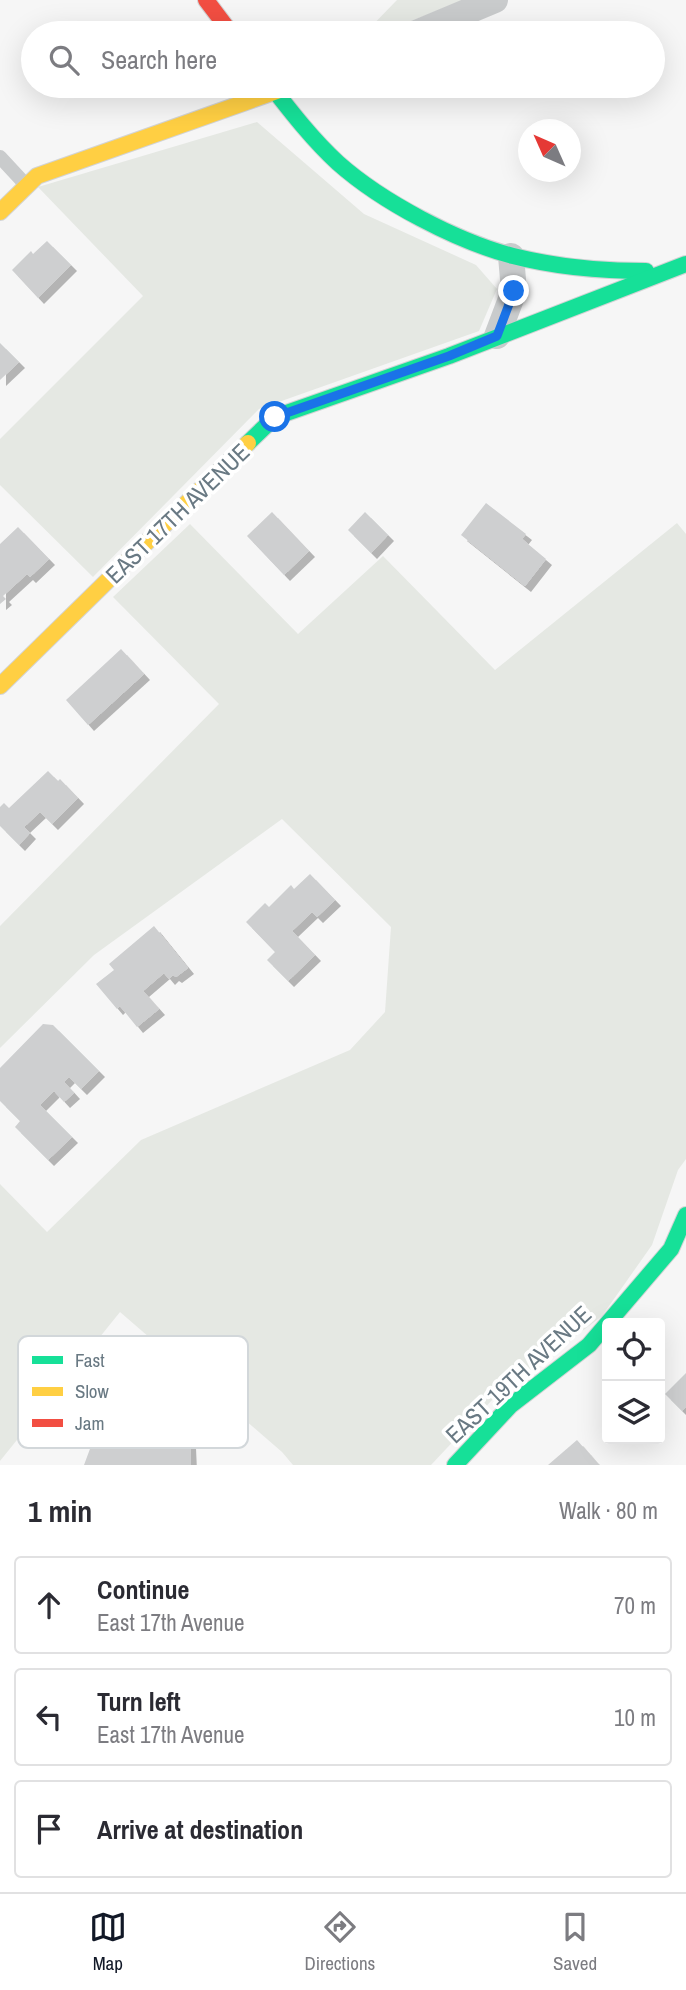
<!DOCTYPE html>
<html lang="en">
<head>
<meta charset="utf-8">
<style>
  body { margin:0; font-family:"Archivo Narrow",sans-serif; background:#f2f2f3; color:#2b2b33 }
  .controls { position:absolute; right:21px; bottom:21px; display:grid; overflow:hidden; border-radius:7px; box-shadow:0 7px 28px #0002 }
  .controls button { width:63px; height:63px; display:grid; place-items:center; padding:0; border:0; border-bottom:2px solid #e1e1e2; background:#fff; color:#2b2b33; font:35px sans-serif }
  .compass { position:absolute; left:518px; top:119px; width:63px; height:63px; border-radius:50%; background:#fff; box-shadow:0 7px 28px #0002; rotate:315deg }
  .stop { position:absolute; width:21px; height:21px; margin:-16px; border:5px solid #1a73e8; border-radius:50%; background:#fff }
  .stop.end { background:#1a73e8; border-color:#fff; box-shadow:0 2px 7px #0008 }
  .list { margin:0; padding:0; list-style:none }
  h2 { display:flex; justify-content:space-between; align-items:center; height:91px; margin:0; padding:0 28px; font-size:30px }
  h2 small { font-size:23px; font-weight:400; color:#7c7c81 }
  .list li { display:grid; grid-template-columns:46px 1fr auto; gap:21px; align-items:center; box-sizing:border-box; height:98px; margin:0 14px 14px; padding:0 14px; border:2px solid #e1e1e2; border-radius:7px }
  .list b { display:block; font-size:26px; white-space:nowrap }
  .list p { margin:0; font-size:23px; white-space:nowrap; color:#7c7c81 }
  .list em { font-size:23px; font-style:normal; color:#7c7c81 }
  .icon { flex:none; width:38px; height:38px; fill:none; stroke:currentColor; stroke-width:2; stroke-linecap:round; stroke-linejoin:round }
  .map { position:relative; flex:none; width:686px; height:1465px; overflow:hidden }
  .search { position:absolute; background:#fff; box-shadow:0 7px 28px #0002; left:21px; right:21px; top:21px; height:77px; display:flex; align-items:center; gap:18px; box-sizing:border-box; padding:0 24px; border-radius:38px; color:#7c7c81; font-size:26px }
  .sheet { height:427px; background:#fff }
  nav { display:flex; justify-content:space-around; align-items:center; box-sizing:border-box; height:98px; border-top:2px solid #e1e1e2; background:#fff; font-size:19px; color:#7c7c81 }
  nav a { display:grid; justify-items:center; gap:4px }
  nav .on { color:#111827 }
  .map>svg:first-child { display:block }
  .green { fill:#e5e8e3 }
  .building { fill:#cecfd0; filter:url(#shadow) }
  .lines { fill:none; stroke-linecap:round; stroke-linejoin:round }
  .fast-casing { stroke:#d2d3d4; stroke-width:18 }
  .slow-casing { stroke:#d2d3d4; stroke-width:18 }
  .jam-casing { stroke:#d2d3d4; stroke-width:18 }
  .lane { stroke:#c9cbcc; stroke-width:14 }
  .street { stroke:#c9cbcc; stroke-width:26 }
  .fast { stroke:#16e098; stroke-width:16 }
  .slow { stroke:#ffcf43; stroke-width:16 }
  .jam { stroke:#f24e42; stroke-width:16 }
  .route { stroke:#1a73e8; stroke-width:9 }
  .labels { text-anchor:middle; dominant-baseline:central; stroke-width:7; stroke-linejoin:round; paint-order:stroke }
  .street-label { font-size:24px; fill:#697983; stroke:#fff }
  .key { fill:#fff; stroke:#d2d7da; stroke-width:2 }
  .key-label { font-size:19px; fill:#697983 }
</style>
</head>
<body>
<div class="map">
<svg width="686" height="1465" viewBox="0 0 686 1465">
  <defs>
    <filter id="shadow"><feDropShadow dx="6" dy="6" stdDeviation="0" flood-color="#0004"/></filter>
  </defs>
  <rect width="100%" height="100%" fill="#f6f6f6"/>
  <g class="green">
    <polygon points="397,0 463,0 382,33 365,33"/>
    <polygon points="257,122 364,214 476,265 497,289 479,331 259,409 93,577 0,485 0,439 143,296 38,187"/>
    <polygon points="677,523 686,534 686,1159 678,1170 652,1245 602,1316 493,1399 431,1465 293,1465 282,1452 120,1312 0,1461 0,1184 47,1232 141,1140 350,1050 385,1012 391,927 282,819 94,955 0,1048 0,926 219,704 113,597 190,524 298,634 383,556 495,670"/>
  </g>
  <g class="building">
    <polygon points="47,241 71,265 38,298 12,270 31,251 33,254"/>
    <polygon points="0,343 19,362 0,380"/>
    <polygon points="486,503 526,534 522,539 546,559 525,586 461,535"/>
    <polygon points="272,512 309,551 284,575 247,536"/>
    <polygon points="365,512 388,535 371,553 348,530"/>
    <polygon points="18,527 49,559 30,577 27,574 3,596 6,599 0,604 0,544"/>
    <polygon points="121,649 144,674 88,725 66,700"/>
    <polygon points="48,771 58,781 60,779 78,798 52,824 40,812 24,827 30,833 19,845 0,826 0,807 4,803 9,808"/>
    <polygon points="310,874 335,900 317,917 312,912 292,931 315,955 288,981 267,960 275,952 246,922 265,903 269,907 291,885 294,889"/>
    <polygon points="154,926 188,968 176,977 173,975 169,979 164,973 143,991 159,1009 137,1027 120,1006 117,1009 96,984 114,970 109,964"/>
    <polygon points="43,1024 53,1025 99,1071 81,1089 69,1077 64,1082 74,1093 64,1102 54,1091 40,1105 72,1137 48,1160 15,1127 20,1121 0,1101 0,1068"/>
    <polygon points="686,1373 686,1407 682,1411 665,1394"/>
    <polygon points="119,1428 151,1439 150,1442 190,1442 191,1465 84,1465 97,1430 116,1437"/>
    <polygon points="577,1440 599,1465 548,1465"/>
  </g>
  <g class="lines">
    <defs>
      <g id="fast">
        <path d="M271,86C292,113 313,140 338,163C382,202 456,241 513,256C556,267 602,271 646,271"/>
        <polyline points="248,443 275,417 449,356 686,264"/>
        <polyline points="455,1465 510,1406 589,1345 671,1249 686,1215"/>
      </g>
      <g id="slow">
        <polyline points="0,212 37,176 291,86"/>
        <polyline points="0,686 248,443"/>
      </g>
      <polyline id="jam" points="206,0 231,33"/>
    </defs>
    <use href="#fast" class="fast-casing"/>
    <use href="#slow" class="slow-casing"/>
    <use href="#jam" class="jam-casing"/>
    <polyline class="lane" points="0,157 26,185"/>
    <g class="street">
      <polyline points="416,33 495,0"/>
      <polyline points="497,336 514,291 511,256"/>
    </g>
    <use href="#fast" class="fast"/>
    <use href="#slow" class="slow"/>
    <use href="#jam" class="jam"/>
  </g>
  <g class="lines">
    <polyline class="route" points="275,417 449,356 497,336 514,291"/>
  </g>
  <g class="labels">
    <g class="street-label">
      <text transform="translate(177 513) rotate(-44)">EAST 17TH AVENUE</text>
      <text transform="translate(518 1374) rotate(-43)">EAST 19TH AVENUE</text>
    </g>
  </g>
  <rect x="18" y="1336" width="230" height="112" rx="10" class="key"/>
  <rect x="32" y="1356" width="31" height="8" fill="#16e098"/>
  <rect x="32" y="1387" width="31" height="9" fill="#ffcf43"/>
  <rect x="32" y="1419" width="31" height="8" fill="#f24e42"/>
  <g class="key-label">
    <text x="75" y="1367">Fast</text>
    <text x="75" y="1398">Slow</text>
    <text x="75" y="1430">Jam</text>
  </g>
</svg>
<div class="controls">
<button><svg class="icon" aria-label="locate" viewBox="0 0 24 24"><circle cx="12" cy="12" r="6"/><path d="M12 2v4M12 18v4M2 12h4M18 12h4"/></svg></button>
<button><svg class="icon" aria-label="layers" viewBox="0 0 24 24"><path d="M12 4l9 5-9 5-9-5zM3 14l9 5 9-5"/></svg></button>
</div>
<svg class="compass" viewBox="-18 -18 36 36"><path d="M0-13l5 13h-10z" fill="#e53935"/><path d="M0 13l5-13h-10z" fill="#7c7c81"/></svg>
<div class="stop" style="left:275px;top:417px"></div>
<div class="stop end" style="left:514px;top:291px"></div>
<div class="search"><svg class="icon" aria-label="search" viewBox="0 0 24 24"><circle cx="10" cy="10" r="6"/><path d="M15 15l6 6"/></svg>Search here</div>
</div>
<section class="sheet">
<h2>1 min<small>Walk · 80 m</small></h2>
<ul class="list">
<li><svg class="icon" aria-label="ahead" viewBox="0 0 24 24"><path d="M12 20V5M6 11l6-6 6 6"/></svg><div><b>Continue</b><p>East 17th Avenue</p></div><em>70 m</em></li>
<li><svg class="icon" aria-label="left" viewBox="0 0 24 24"><path d="M17 20v-9H6M10 6l-5 5 5 5"/></svg><div><b>Turn left</b><p>East 17th Avenue</p></div><em>10 m</em></li>
<li><svg class="icon" aria-label="arrive" viewBox="0 0 24 24"><path d="M6 21V4h12l-3 4 3 4H6"/></svg><div><b>Arrive at destination</b></div></li>
</ul>
</section>
<nav>
<a class="on"><svg class="icon" aria-label="map" viewBox="0 0 24 24"><path d="M3 6l6-2 6 2 6-2v14l-6 2-6-2-6 2zM9 4v14M15 6v14"/></svg>Map</a>
<a><svg class="icon" aria-label="directions" viewBox="0 0 24 24"><path d="M12 3l9 9-9 9-9-9zM9 14v-3h6M13 9l2 2-2 2"/></svg>Directions</a>
<a><svg class="icon" aria-label="saved" viewBox="0 0 24 24"><path d="M7 4h10v16l-5-4-5 4z"/></svg>Saved</a>
</nav>
</body>
</html>
